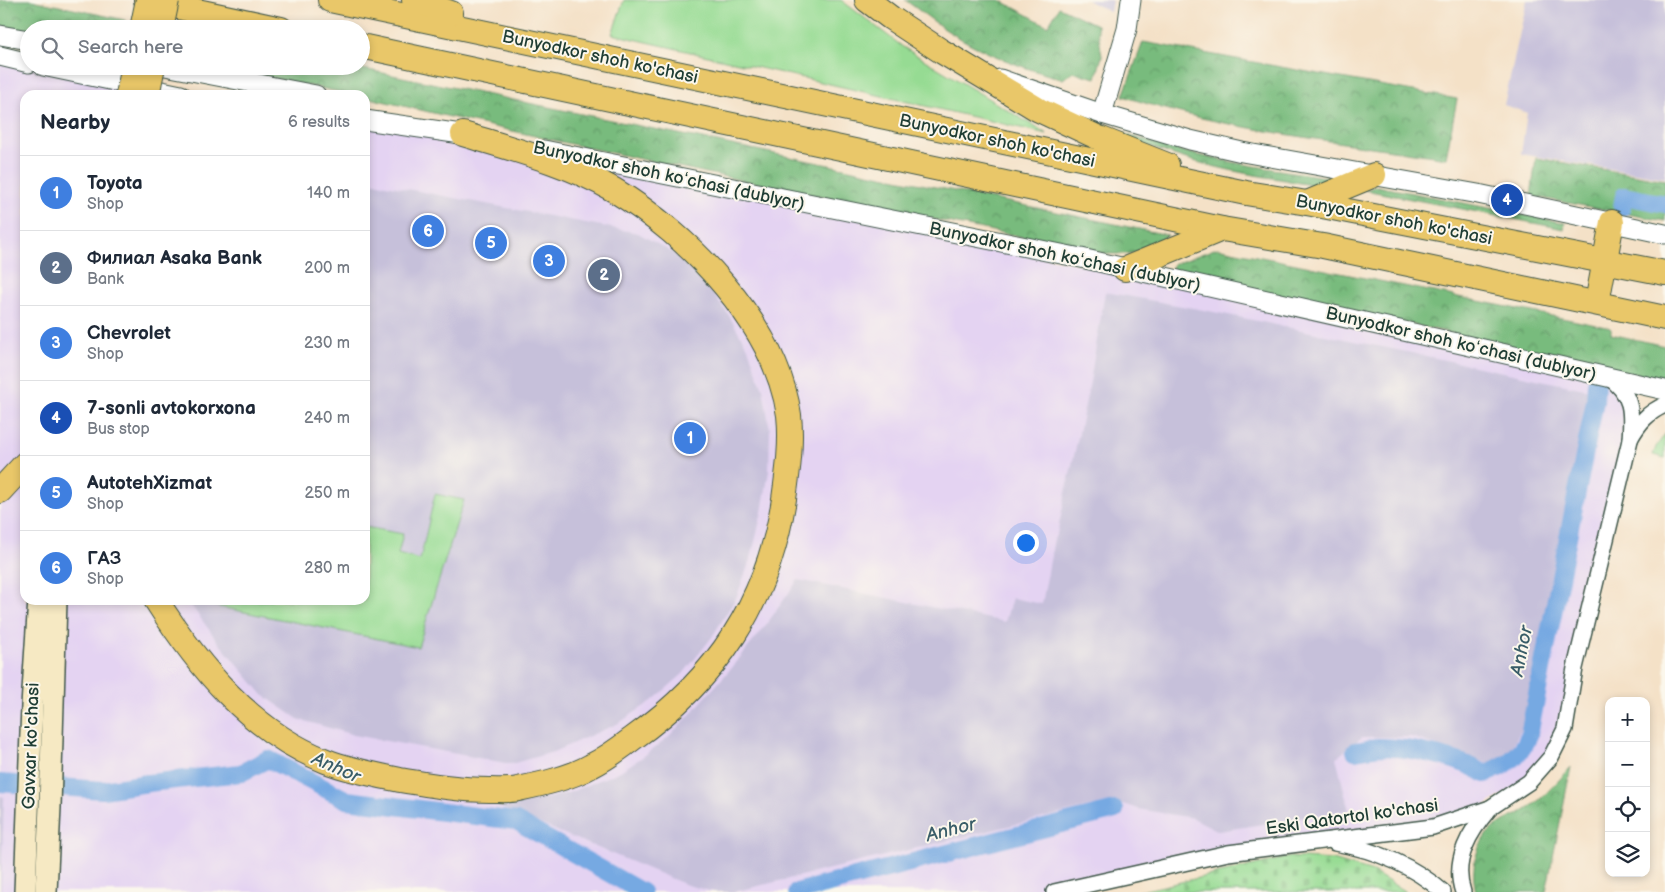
<!DOCTYPE html>
<html lang="en">
<head>
<meta charset="utf-8">
<style>
  body { margin:0; font-family:"Balsamiq Sans",sans-serif; background:#f6f6f7; color:#1f2937 }
  .controls { position:absolute; right:15px; bottom:15px; display:grid; overflow:hidden; border-radius:10px; box-shadow:0 2px 8px #0003 }
  .controls button { width:45px; height:45px; display:grid; place-items:center; padding:0; border:0; border-bottom:1px solid #e0e1e3; background:#fff; color:#1f2937; font:25px sans-serif }
  .you { position:absolute; left:1025px; top:542px; width:18px; height:18px; margin:-12px; border:4px solid #fff; border-radius:50%; background:#1a73e8; box-shadow:0 0 0 8px #1a73e833 }
  .badge { display:grid; place-items:center; width:32px; height:32px; border-radius:50%; background:#111827; color:#fff; font-size:16px; font-weight:700 }
  .pin { position:absolute; translate:-50% -50%; border:2px solid #fff; box-shadow:0 1px 5px #0006 }
  .list { margin:0; padding:0; list-style:none }
  h2 { display:flex; justify-content:space-between; align-items:center; height:65px; margin:0; padding:0 20px; font-size:21px }
  h2 small { font-size:16px; font-weight:400; color:#747a83 }
  .list li { display:grid; grid-template-columns:32px 1fr auto; gap:15px; align-items:center; box-sizing:border-box; height:75px; padding:0 20px; border-top:1px solid #e0e1e3 }
  .list b { display:block; font-size:19px; white-space:nowrap }
  .list p { margin:0; font-size:16px; white-space:nowrap; color:#747a83 }
  .list em { font-size:16px; font-style:normal; color:#747a83 }
  .icon { flex:none; width:28px; height:28px; fill:none; stroke:currentColor; stroke-width:2; stroke-linecap:round; stroke-linejoin:round }
  .map { position:relative; flex:none; width:1665px; height:892px; overflow:hidden }
  .search { position:absolute; background:#fff; box-shadow:0 2px 8px #0003; left:20px; top:20px; width:350px; height:55px; display:flex; align-items:center; gap:12px; box-sizing:border-box; padding:0 18px; border-radius:28px; color:#747a83; font-size:19px }
  .panel { position:absolute; background:#fff; box-shadow:0 2px 8px #0003; left:20px; top:90px; width:350px; height:515px; border-radius:15px }
  .map>svg:first-child { display:block }
  .built { fill:#e4d3f2 }
  .industrial { fill:#c6c0da }
  .green { fill:#96db93; stroke:#5a8c64 }
  .forest { fill:url(#forest-crowns); stroke:#4c7c58 }
  .cemetery { fill:url(#cemetery-stones); stroke:#5a8c64 }
  .lines { fill:none; stroke-linecap:round; stroke-linejoin:round }
  .canal { stroke:#76a9e2; stroke-width:18 }
  .minor-casing { stroke:#3f564a; stroke-width:18 }
  .tertiary-casing { stroke:#3f564a; stroke-width:21 }
  .secondary-casing { stroke:#3f564a; stroke-width:24 }
  .primary-casing { stroke:#3f564a; stroke-width:26 }
  .minor { stroke:#fff; stroke-width:15 }
  .tertiary { stroke:#fff; stroke-width:19 }
  .secondary { stroke:#f6e9c3; stroke-width:21 }
  .primary { stroke:#e9c769; stroke-width:24 }
  .primary-bridge-casing { stroke:#3f564a; stroke-width:26; stroke-linecap:butt }
  .primary-bridge { stroke:#e9c769; stroke-width:24 }
  .labels { text-anchor:middle; dominant-baseline:central; stroke-width:4; stroke-linejoin:round; paint-order:stroke }
  .street-label { font-size:18px; fill:#1f3d34; stroke:#fbf7ec }
  .water-label { font-size:19px; font-style:italic; fill:#395d68; stroke:#fbf7ec }
</style>
</head>
<body>
<div class="map">
<svg width="1665" height="892" viewBox="0 0 1665 892">
  <defs>
    <pattern id="forest-crowns" width="20" height="18" patternUnits="userSpaceOnUse" patternTransform="scale(1.25)"><rect width="20" height="18" fill="#78bb7d"/><path d="M2 6a3 3 0 1 1 6 0M12 15a3 3 0 1 1 6 0" fill="none" stroke="#629967"/></pattern>
    <pattern id="cemetery-stones" width="16" height="16" patternUnits="userSpaceOnUse" patternTransform="scale(1.25)"><rect width="16" height="16" fill="#96db93"/><path d="M2 7V4a2 2 0 0 1 4 0v3zM10 15v-3a2 2 0 0 1 4 0v3z" fill="#81bd7f"/></pattern>
  </defs>
  <rect width="100%" height="100%" fill="#fbf7ec"/>
  <filter id="ink" filterUnits="userSpaceOnUse"><feTurbulence type="fractalNoise" baseFrequency=".02" numOctaves="2"/><feDisplacementMap in="SourceGraphic" scale="10" xChannelSelector="R" yChannelSelector="G"/><feConvolveMatrix kernelMatrix="1 2 1 2 8 2 1 2 1" color-interpolation-filters="sRGB"/></filter>
  <filter id="wash" filterUnits="userSpaceOnUse"><feTurbulence type="fractalNoise" baseFrequency=".0096" numOctaves="4" result="noise"/><feDisplacementMap in="SourceGraphic" scale="20" xChannelSelector="R" yChannelSelector="G"/><feGaussianBlur stdDeviation="1.12" result="paint"/><feColorMatrix in="noise" values="0 0 0 0 0 0 0 0 0 0 0 0 0 0 0 0 0 1.4 0 .05"/><feComposite in="paint" operator="in"/></filter>
  <g filter="url(#wash)">
    <rect width="100%" height="100%" fill="#f4e1c7"/>
    <polygon class="built" points="0,56 181,95 25,95 25,600 365,600 365,120 463,134 1607,376 1631,412 1565,729 1536,774 1468,816 1316,841 1054,892 0,892"/>
    <g class="industrial">
      <polygon points="1087,0 1112,0 1110,12"/>
      <polygon points="1527,0 1665,0 1665,178 1521,154 1527,113 1504,105"/>
      <polygon points="365,181 638,233 675,254 705,282 728,314 748,348 763,389 770,430 769,471 762,512 751,558 736,598 712,637 683,674 652,701 619,723 553,752 511,764 354,735 298,719 263,695 219,643 187,600 365,600"/>
      <polygon points="1105,292 1209,311 1589,390 1523,725 1511,750 1489,764 1412,737 1362,737 1336,758 1349,810 1219,831 1193,818 1138,809 1114,801 733,892 714,892 687,885 485,801 515,802 543,799 568,793 619,772 644,756 667,738 687,718 727,673 761,632 798,580 1005,622 1012,598 1042,604 1054,539 1057,534 1090,382"/>
      <polygon points="0,796 4,797 1,892 0,892"/>
    </g>
    <g class="green">
      <polygon points="624,0 841,0 903,47 1047,134 612,34"/>
      <polygon points="1665,434 1665,458 1653,455 1656,447"/>
      <polygon points="435,494 464,500 418,647 190,601 365,600 365,527 403,534 398,554 420,560"/>
    </g>
    <g class="forest">
      <polygon points="0,0 31,0 125,20 124,29 29,29 29,31 0,26"/>
      <path d="M905,0H1000L1048,26L1059,7L1097,25L1102,56L1096,78L1072,72L1063,79C1021,68 980,52 943,28C930,19 918,9 905,0Z"/>
      <path d="M1143,42L1457,99L1446,158C1338,141 1226,131 1123,96Z"/>
      <path d="M215,66H349L1168,235L1149,249L1129,254H1107C859,204 611,156 365,97V95H354Z"/>
      <path d="M1096,124C1131,136 1166,148 1202,156C1247,166 1293,172 1338,179C1333,181 1326,185 1321,185C1308,186 1292,181 1279,179C1211,169 1158,153 1096,124Z"/>
      <polygon points="1536,158 1665,180 1665,221 1531,196"/>
      <polygon points="1377,186 1565,223 1564,229 1365,190"/>
      <polygon points="1217,248 1611,328 1611,334 1665,346 1665,380 1173,272 1172,265"/>
      <path d="M1571,767L1546,892H1476C1470,870 1476,839 1496,826C1505,819 1517,816 1526,810C1544,798 1557,782 1571,767Z"/>
    </g>
    <polygon class="cemetery" points="1290,857 1333,860 1373,872 1406,892 1137,892"/>
    <g class="lines">
      <g class="canal">
        <polyline points="1622,207 1624,196 1665,204"/>
        <path d="M1355,751C1363,750 1371,748 1379,747C1408,747 1461,758 1485,774C1505,766 1522,756 1529,735L1595,401L1596,384"/>
        <polyline points="0,783 103,790 148,783 241,773 268,759 347,800 516,821 642,892"/>
        <polyline points="797,892 1115,810"/>
      </g>
    </g>
  </g>
  <g filter="url(#ink)">
    <g class="lines">
      <defs>
        <g id="minor">
          <path d="M1630,439C1639,423 1648,412 1665,405"/>
          <path d="M1335,843C1375,850 1412,865 1443,892"/>
          <path d="M1054,892L1228,853L1433,827L1490,808L1529,782L1551,757L1565,729L1575,668L1630,440C1632,413 1633,394 1608,377"/>
          <path d="M1463,892C1452,860 1470,831 1490,808"/>
        </g>
        <g id="tertiary">
          <polyline points="0,35 29,40"/>
          <polyline points="0,56 29,63"/>
          <polyline points="43,66 181,95"/>
          <polyline points="165,66 316,95"/>
          <polyline points="1000,79 1102,114 1190,140 1242,152 1478,194 1665,234"/>
          <polyline points="1102,114 1127,29 1131,0"/>
          <polyline points="365,120 475,136"/>
          <polyline points="544,150 1081,258 1665,390"/>
        </g>
        <g id="secondary">
          <polyline points="25,892 32,706 39,600"/>
          <polyline points="46,892 50,807 56,600"/>
        </g>
        <g id="primary">
          <polyline points="146,0 281,29"/>
          <polyline points="330,0 1246,193 1307,203 1665,273"/>
          <polyline points="414,0 451,13"/>
          <polyline points="867,0 891,18 941,51 1039,110 1099,138 1167,165"/>
          <polyline points="361,46 1222,229 1323,246 1665,318"/>
          <polyline points="1307,203 1374,175"/>
          <polyline points="1125,269 1222,229"/>
          <polyline points="1597,303 1612,222"/>
          <polyline points="0,491 25,464"/>
          <path d="M156,600C198,666 251,732 326,761C349,770 376,775 400,780C430,785 460,790 490,790C499,790 509,791 518,789C542,784 570,778 591,766C605,759 619,749 632,739C717,679 768,602 784,499C788,471 792,443 789,415C776,325 689,235 614,190C570,164 512,149 463,134"/>
        </g>
      </defs>
      <use href="#minor" class="minor-casing"/>
      <use href="#tertiary" class="tertiary-casing"/>
      <use href="#secondary" class="secondary-casing"/>
      <use href="#primary" class="primary-casing"/>
      <use href="#minor" class="minor"/>
      <use href="#tertiary" class="tertiary"/>
      <use href="#secondary" class="secondary"/>
      <use href="#primary" class="primary"/>
      <defs>
        <g id="primary-bridge">
          <polyline points="142,29 148,0"/>
          <polyline points="161,29 167,0"/>
          <polyline points="128,95 134,66"/>
          <polyline points="147,95 153,66"/>
        </g>
      </defs>
      <use href="#primary-bridge" class="primary-bridge-casing"/>
      <use href="#primary-bridge" class="primary-bridge"/>
    </g>
  </g>
  <g class="labels">
    <g class="street-label">
      <text transform="translate(600 57) rotate(12)">Bunyodkor shoh ko'chasi</text>
      <text transform="translate(997 141) rotate(12)">Bunyodkor shoh ko'chasi</text>
      <text transform="translate(669 176) rotate(12)">Bunyodkor shoh koʻchasi (dublyor)</text>
      <text transform="translate(1394 220) rotate(11)">Bunyodkor shoh ko'chasi</text>
      <text transform="translate(1065 257) rotate(12)">Bunyodkor shoh koʻchasi (dublyor)</text>
      <text transform="translate(1461 344) rotate(13)">Bunyodkor shoh koʻchasi (dublyor)</text>
      <text transform="translate(31 746) rotate(-88)">Gavxar ko'chasi</text>
      <text transform="translate(1352 817) rotate(-8)">Eski Qatortol ko'chasi</text>
    </g>
    <g class="water-label">
      <text transform="translate(1522 651) rotate(-79)">Anhor</text>
      <text transform="translate(336 768) rotate(24)">Anhor</text>
      <text transform="translate(951 830) rotate(-14)">Anhor</text>
    </g>
  </g>
</svg>
<div class="controls">
<button>+</button>
<button>−</button>
<button><svg class="icon" aria-label="locate" viewBox="0 0 24 24"><circle cx="12" cy="12" r="6"/><path d="M12 2v4M12 18v4M2 12h4M18 12h4"/></svg></button>
<button><svg class="icon" aria-label="layers" viewBox="0 0 24 24"><path d="M12 4l9 5-9 5-9-5zM3 14l9 5 9-5"/></svg></button>
</div>
<div class="you"></div>
<div class="pin badge" style="left:690px;top:438px;background:#3f7fe0">1</div>
<div class="pin badge" style="left:604px;top:275px;background:#5c6f8a">2</div>
<div class="pin badge" style="left:549px;top:261px;background:#3f7fe0">3</div>
<div class="pin badge" style="left:1507px;top:200px;background:#1a4fb4">4</div>
<div class="pin badge" style="left:491px;top:243px;background:#3f7fe0">5</div>
<div class="pin badge" style="left:428px;top:231px;background:#3f7fe0">6</div>
<div class="search"><svg class="icon" aria-label="search" viewBox="0 0 24 24"><circle cx="10" cy="10" r="6"/><path d="M15 15l6 6"/></svg>Search here</div>
<section class="panel">
<h2>Nearby<small>6 results</small></h2>
<ul class="list">
<li><span class="badge" style="background:#3f7fe0">1</span><div><b>Toyota</b><p>Shop</p></div><em>140 m</em></li>
<li><span class="badge" style="background:#5c6f8a">2</span><div><b>Филиал Asaka Bank</b><p>Bank</p></div><em>200 m</em></li>
<li><span class="badge" style="background:#3f7fe0">3</span><div><b>Chevrolet</b><p>Shop</p></div><em>230 m</em></li>
<li><span class="badge" style="background:#1a4fb4">4</span><div><b>7-sonli avtokorxona</b><p>Bus stop</p></div><em>240 m</em></li>
<li><span class="badge" style="background:#3f7fe0">5</span><div><b>AutotehXizmat</b><p>Shop</p></div><em>250 m</em></li>
<li><span class="badge" style="background:#3f7fe0">6</span><div><b>ГАЗ</b><p>Shop</p></div><em>280 m</em></li>
</ul>
</section>
</div>
</body>
</html>
